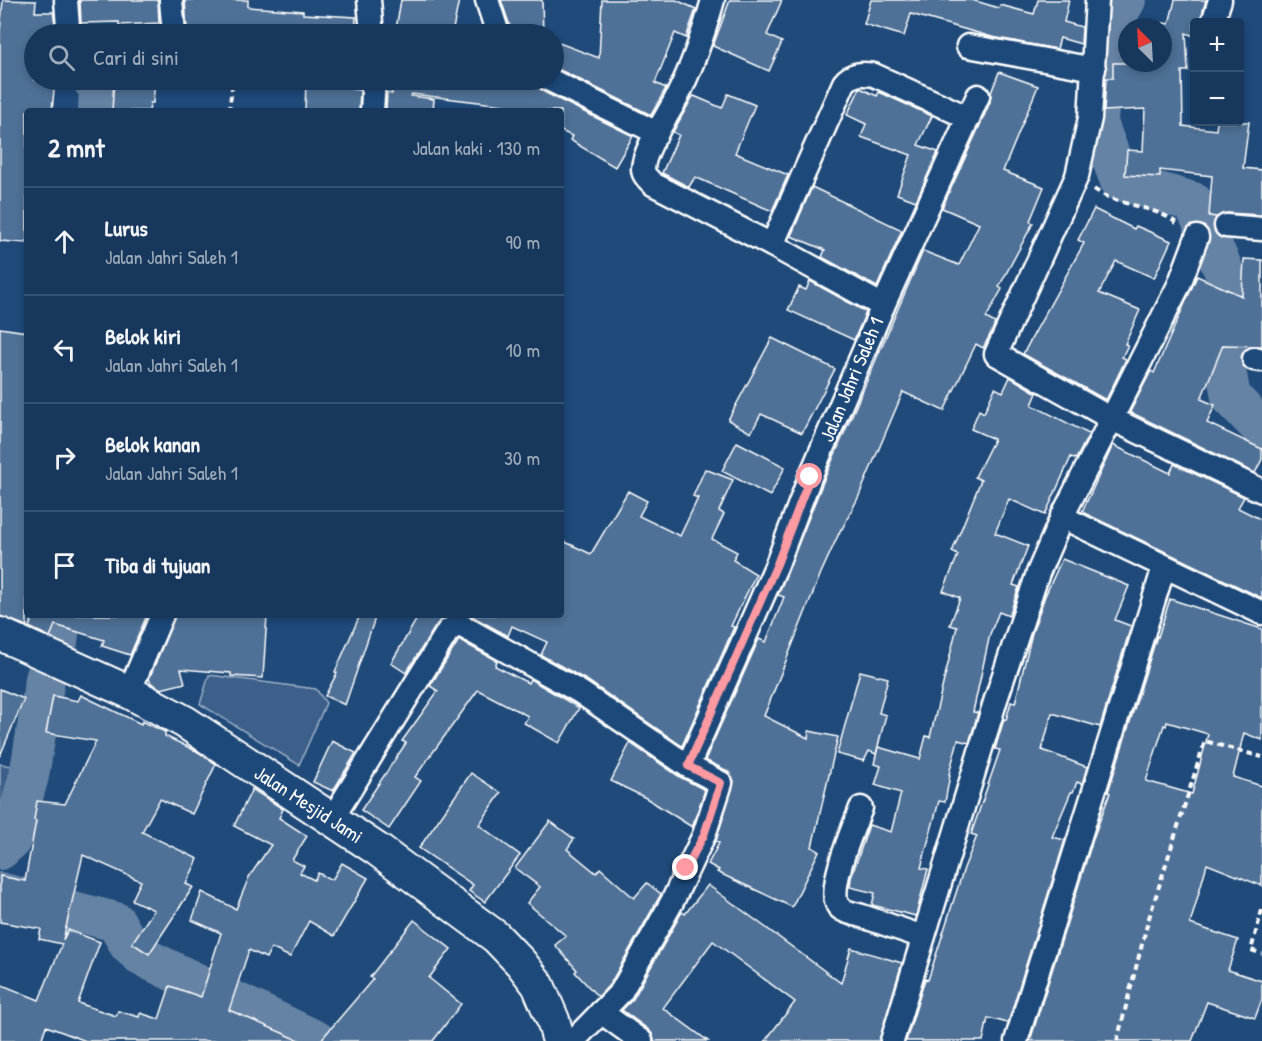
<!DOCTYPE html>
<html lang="id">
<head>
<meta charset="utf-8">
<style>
  body { margin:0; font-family:"Patrick Hand",sans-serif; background:#244365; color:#f1f3f6 }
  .controls { position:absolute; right:18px; top:18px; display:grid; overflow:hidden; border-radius:6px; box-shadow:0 3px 9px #0003 }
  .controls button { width:54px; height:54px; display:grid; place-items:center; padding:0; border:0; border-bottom:2px solid #365272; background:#17385c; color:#f1f3f6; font:30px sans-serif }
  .compass { position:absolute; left:1118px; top:18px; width:54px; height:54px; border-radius:50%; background:#17385c; box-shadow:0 3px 9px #0003; rotate:336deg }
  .stop { position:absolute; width:18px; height:18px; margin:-14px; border:4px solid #ff9aa2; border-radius:50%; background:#fff }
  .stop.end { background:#ff9aa2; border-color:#fff; box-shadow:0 2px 6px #0008 }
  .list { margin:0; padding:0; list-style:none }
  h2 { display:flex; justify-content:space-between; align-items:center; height:78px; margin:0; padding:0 24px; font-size:26px }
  h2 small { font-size:20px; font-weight:400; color:#9eacbb }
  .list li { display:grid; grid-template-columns:39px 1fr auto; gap:18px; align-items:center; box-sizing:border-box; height:108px; padding:0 24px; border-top:2px solid #365272 }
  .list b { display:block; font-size:22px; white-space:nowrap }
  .list p { margin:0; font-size:20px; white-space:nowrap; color:#9eacbb }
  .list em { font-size:20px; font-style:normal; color:#9eacbb }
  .icon { flex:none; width:33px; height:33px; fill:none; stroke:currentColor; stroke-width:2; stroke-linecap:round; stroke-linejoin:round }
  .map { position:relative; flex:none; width:1262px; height:1041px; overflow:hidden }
  .search { position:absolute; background:#17385c; box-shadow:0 3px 9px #0003; left:24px; top:24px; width:540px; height:66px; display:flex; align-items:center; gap:15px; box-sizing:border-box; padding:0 21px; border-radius:33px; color:#9eacbb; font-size:22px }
  .panel { position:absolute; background:#17385c; box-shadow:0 3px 9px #0003; left:24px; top:108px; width:540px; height:510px; border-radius:6px }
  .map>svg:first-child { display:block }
  .green { fill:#3c618b; stroke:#9eb0c5; stroke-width:1.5 }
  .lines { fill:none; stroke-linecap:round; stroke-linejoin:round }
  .river { stroke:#6583a4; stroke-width:40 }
  .building { fill:#507197; stroke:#fff; stroke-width:1.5; fill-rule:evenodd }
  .street-casing { stroke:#fff; stroke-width:27 }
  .secondary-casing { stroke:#fff; stroke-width:36 }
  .path { stroke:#fff; stroke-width:4; stroke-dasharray:6 4.5; stroke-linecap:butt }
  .street { stroke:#1f4a7a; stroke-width:22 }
  .secondary { stroke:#1f4a7a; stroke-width:32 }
  .route { stroke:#ff9aa2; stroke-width:8 }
  .labels { text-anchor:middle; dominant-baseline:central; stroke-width:4.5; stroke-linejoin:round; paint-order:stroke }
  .street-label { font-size:20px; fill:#fff; stroke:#1f4a7a }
</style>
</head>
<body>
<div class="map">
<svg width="1262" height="1041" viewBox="0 0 1262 1041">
  <rect width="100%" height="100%" fill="#1f4a7a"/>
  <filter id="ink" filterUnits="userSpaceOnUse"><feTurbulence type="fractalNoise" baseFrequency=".0167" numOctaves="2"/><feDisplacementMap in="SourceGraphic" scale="12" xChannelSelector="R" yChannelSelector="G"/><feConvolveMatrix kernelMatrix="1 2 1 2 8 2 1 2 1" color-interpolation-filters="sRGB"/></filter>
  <g filter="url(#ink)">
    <g class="green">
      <polygon points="209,675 316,689 326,703 299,765 200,704"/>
      <polygon points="0,764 12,766 0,850"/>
    </g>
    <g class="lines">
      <g class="river">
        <polyline points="1126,0 1106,35 1098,119 1099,126 1120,181 1193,202 1228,280 1231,324 1224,358 1231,397 1262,429"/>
        <polyline points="92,80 99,87 98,111"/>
        <polyline points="0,850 11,840 29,776 45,679 58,642 61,615"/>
        <polyline points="0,892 116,922 129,945 143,957 317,1041"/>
      </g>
    </g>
    <g class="building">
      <polygon points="3,0 36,1 35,12 53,12 57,34 34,34 34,80 55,80 52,111 27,111 27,243 0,241 0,32"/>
      <polygon points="80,0 158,0 159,23 119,25 119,22 81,23"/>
      <polygon points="185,0 248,0 248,7 303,11 303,14 356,17 355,34 242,34 243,27 187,30"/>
      <polygon points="401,0 459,0 452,34 395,34"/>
      <polygon points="501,0 542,0 543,34 523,34 523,29 511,29"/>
      <polygon points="602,0 676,0 696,9 686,38 675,33 655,83 666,88 651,115 554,67 554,41 599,58"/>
      <polygon points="730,0 782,0 767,35 782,42 769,71 713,46"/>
      <polygon points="871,0 972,0 999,8 1000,5 1034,14 1038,0 1069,0 1064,22 1082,27 1081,44 1060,38 1057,49 992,37 911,14 904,36 864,24"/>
      <polygon points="1175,0 1206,0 1200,22 1194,22 1194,36 1186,33 1188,71 1182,71 1183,126 1216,130 1217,122 1249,122 1243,168 1262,170 1262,215 1227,213 1217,217 1209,216 1212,176 1160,170 1160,177 1125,175 1127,150 1143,151 1145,109 1104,111 1106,78 1113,78 1113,63 1163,63 1163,23 1169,24"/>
      <polygon points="999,72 1038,86 1003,171 1044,187 1030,221 1033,223 999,287 1002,289 986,318 995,323 992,331 983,348 976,344 944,411 903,392 858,498 842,529 841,529 821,573 764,716 808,738 809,731 838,737 812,847 819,851 792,907 717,872 719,870 708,864 719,843 716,841 734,781 728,771 705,760 759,639 766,642 784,597 778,595 823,482 923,251 959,265 979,224 942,208 981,123 990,102 991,93"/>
      <polygon points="114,80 155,80 153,103 150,103 149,111 112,111"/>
      <polygon points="306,80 352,80 351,89 360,90 359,111 305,111"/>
      <polygon points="392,80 536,80 538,87 544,92 633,136 615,167 570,140 572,136 561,131 561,111 519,111 503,105 412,94 411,96 434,99 433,111 386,111 387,93 392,94"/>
      <polygon points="860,88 877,96 879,92 932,116 918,145 938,152 916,201 897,194 911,155 861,137 866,124 847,115"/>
      <polygon points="728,94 755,105 735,153 788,175 772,211 695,177 689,187 662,173 679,135 673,132 692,98 694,96 722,108"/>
      <polygon points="812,187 902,230 877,287 822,257 825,250 791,236"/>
      <polygon points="1094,209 1134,229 1136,226 1171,241 1154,278 1116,261 1099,293 1140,310 1125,344 1128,345 1122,357 1126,359 1106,400 1023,354 1084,243 1078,240"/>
      <polygon points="1244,259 1262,260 1262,346 1223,345 1201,399 1215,405 1207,423 1262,449 1262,459 1255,473 1130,412 1151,371 1154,373 1197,276 1242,296"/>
      <polygon points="810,281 866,312 854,340 788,310 799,287 806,290"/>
      <polygon points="0,328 27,332 27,626 0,616"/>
      <polygon points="772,338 835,369 802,433 761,414 751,433 728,420"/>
      <polygon points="1010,377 1037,393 1032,405 1089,434 1076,459 1071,457 1045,515 1009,499 995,533 1028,546 1013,585 1019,587 1009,616 999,612 990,634 973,712 978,713 969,743 958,740 949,774 950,775 945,802 939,801 921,868 928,869 916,916 872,905 875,893 850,887 851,878 869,825 891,832 901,793 875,785 881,766 874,764 878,747 920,759 926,736 930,737 957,627 950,625 960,598 943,591 958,555 952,552 981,480 975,477 994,439 971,429 979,410 984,413 995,388 1003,392"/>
      <polygon points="737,442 785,467 770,496 722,471"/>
      <polygon points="1113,445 1170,473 1174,464 1244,497 1238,508 1262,520 1262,598 1082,512"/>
      <polygon points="705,469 733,480 719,511 724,514 712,539 737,552 733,560 756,574 731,626 734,627 682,746 588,681 541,655 547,642 512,626 508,636 470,615 561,615 561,540 591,554 628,491 647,501 639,516 680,536 698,498 693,496"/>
      <polygon points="1062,559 1129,586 1115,620 1131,626 1100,727 1052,713 1042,750 1087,767 1082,784 1077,782 1073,792 1071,792 1052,837 1065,840 1008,1023 988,1018 983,1041 906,1041 925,979 928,980 964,868 977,836 971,834 1000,750 995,749 1004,719 1006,720 1011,702 1015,703 1032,633 1045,596"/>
      <path d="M1170,599L1262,629V740L1244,733L1233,777L1262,786V886L1207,864L1190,924L1238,940L1228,970L1262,981V999L1255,1018L1207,1002L1192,1041H1030L1094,836L1110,793L1108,792L1157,636L1158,637ZM1167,722L1208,734L1192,794L1146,781L1164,725L1166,726Z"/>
      <polygon points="34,615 147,615 130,655 102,646 104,640 55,625 50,637 29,627"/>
      <polygon points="175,615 267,615 263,678 231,676 231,673 181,669 185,683 161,689 151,683 149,679"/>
      <polygon points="360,615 376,615 345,705 325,696 337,673 335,672"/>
      <polygon points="419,615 448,615 437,624 406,673 391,663"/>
      <polygon points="459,640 497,661 495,666 528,683 530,679 579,708 559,743 524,723 528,716 478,690 415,777 421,781 389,829 361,810 406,743 402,741 438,691 430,686"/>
      <polygon points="860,671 888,678 879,713 886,715 876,754 869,751 864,761 837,754"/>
      <polygon points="0,689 24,699 0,756"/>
      <polygon points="81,695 141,724 142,721 165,732 165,736 198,752 216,764 192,814 160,799 142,832 198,859 186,884 193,887 149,954 132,943 154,910 132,900 141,881 83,855 63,940 68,930 100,942 78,1003 116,1016 118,1011 139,1017 140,1013 159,1019 170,986 201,997 221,933 192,920 202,892 236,909 249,877 271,845 234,826 252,789 283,809 279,818 307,836 292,860 304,866 300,873 314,880 318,873 332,880 342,863 368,878 334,936 309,921 290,957 271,948 266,958 249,950 229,1010 301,1041 86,1041 46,1026 41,1041 0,1041 0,984 39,1000 62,944 39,939 41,929 0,922 0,876 25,881 36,821 34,820 37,801 65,804 96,741 46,733 53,696 78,701"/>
      <polygon points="332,741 356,753 333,791 313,782"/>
      <polygon points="630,743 680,777 705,790 692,827 646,798 611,781"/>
      <polygon points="471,773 501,793 479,825 520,855 485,902 469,891 473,885 419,848"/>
      <polygon points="550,821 574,839 567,849 596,873 600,868 634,898 647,883 661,894 610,984 598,997 575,972 577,970 555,945 566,936 527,903 540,887 515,868"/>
      <polygon points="708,885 841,983 851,948 902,963 879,1041 765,1041 795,1002 713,941 663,1008 708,1041 654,1041 653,1035 649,1030 622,1010 633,999 682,912 685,914"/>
      <polygon points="414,920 451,949 429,978 461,1004 433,1041 320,1041 373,979 370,977"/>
    </g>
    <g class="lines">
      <defs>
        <g id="street">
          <polyline points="66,0 68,27"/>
          <polyline points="171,0 174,34"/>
          <polyline points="369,0 372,34"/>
          <polyline points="487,0 498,34"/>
          <path d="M713,0C704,32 692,67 677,97C668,116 644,148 643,169C643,175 648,179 653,184L772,245L883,306"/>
          <polyline points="1097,0 1090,118 1077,176 996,354 1110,418 1262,491"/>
          <polyline points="1213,22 1220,0"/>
          <polyline points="968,46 1094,69"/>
          <polyline points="550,80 657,133"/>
          <polyline points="372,111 374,80"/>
          <polyline points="1226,226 1262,229"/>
          <path d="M772,245L844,83C852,73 862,73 874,75L969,118"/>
          <polyline points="1254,359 1262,360"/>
          <polyline points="1062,517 1262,613"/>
          <polyline points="129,692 162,615"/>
          <path d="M861,808C854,826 824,895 840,908C846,913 856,914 862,916C882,923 903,930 923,937"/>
          <polyline points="332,819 448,631 454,627 460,625 580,692 688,766"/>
          <polyline points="601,1012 641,1041"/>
          <polyline points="573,1041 621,992 672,902 704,835 721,783 688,766 777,564 810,477 883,306 978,96"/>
          <polyline points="892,1041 996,699 1038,573 1062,517 1179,285 1197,237"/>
          <polyline points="1016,1041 1164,567"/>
        </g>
        <polyline id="secondary" points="0,634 129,692 185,722 378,850 496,937 521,963 538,985 553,1020 559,1041"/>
      </defs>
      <use href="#street" class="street-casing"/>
      <use href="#secondary" class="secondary-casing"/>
      <g class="path">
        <polyline points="222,34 237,34"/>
        <polyline points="229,111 233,80"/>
        <path d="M1094,189C1120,208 1156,204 1180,226"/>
        <polyline points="1262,910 1251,950 1262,954"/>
        <polyline points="1117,1041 1148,921 1205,741 1262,757"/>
      </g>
      <use href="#street" class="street"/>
      <use href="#secondary" class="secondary"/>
    </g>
  </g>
  <g class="lines" filter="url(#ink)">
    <polyline class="route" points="686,868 704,835 721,783 688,766 777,564 810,477"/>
  </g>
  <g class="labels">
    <g class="street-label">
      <text transform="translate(851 379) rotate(-67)">Jalan Jahri Saleh 1</text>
      <text transform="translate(309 804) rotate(33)">Jalan Mesjid Jami</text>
    </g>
  </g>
</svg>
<div class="controls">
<button>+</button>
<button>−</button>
</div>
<svg class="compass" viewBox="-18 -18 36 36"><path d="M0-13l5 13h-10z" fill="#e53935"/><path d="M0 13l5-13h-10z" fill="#9eacbb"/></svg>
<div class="stop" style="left:810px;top:477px"></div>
<div class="stop end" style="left:686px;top:868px"></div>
<div class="search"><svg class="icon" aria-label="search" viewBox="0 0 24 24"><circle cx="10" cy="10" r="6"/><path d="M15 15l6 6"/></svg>Cari di sini</div>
<section class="panel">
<h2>2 mnt<small>Jalan kaki · 130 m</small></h2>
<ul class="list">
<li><svg class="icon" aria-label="ahead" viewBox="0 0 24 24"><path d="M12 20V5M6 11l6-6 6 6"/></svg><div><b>Lurus</b><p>Jalan Jahri Saleh 1</p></div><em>90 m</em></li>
<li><svg class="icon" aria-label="left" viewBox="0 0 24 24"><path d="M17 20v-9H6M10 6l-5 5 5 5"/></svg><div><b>Belok kiri</b><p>Jalan Jahri Saleh 1</p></div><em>10 m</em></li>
<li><svg class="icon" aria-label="right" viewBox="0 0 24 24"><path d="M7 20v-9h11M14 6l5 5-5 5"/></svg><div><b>Belok kanan</b><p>Jalan Jahri Saleh 1</p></div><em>30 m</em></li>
<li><svg class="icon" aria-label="arrive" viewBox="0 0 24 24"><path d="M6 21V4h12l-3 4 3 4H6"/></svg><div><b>Tiba di tujuan</b></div></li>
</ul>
</section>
</div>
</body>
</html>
